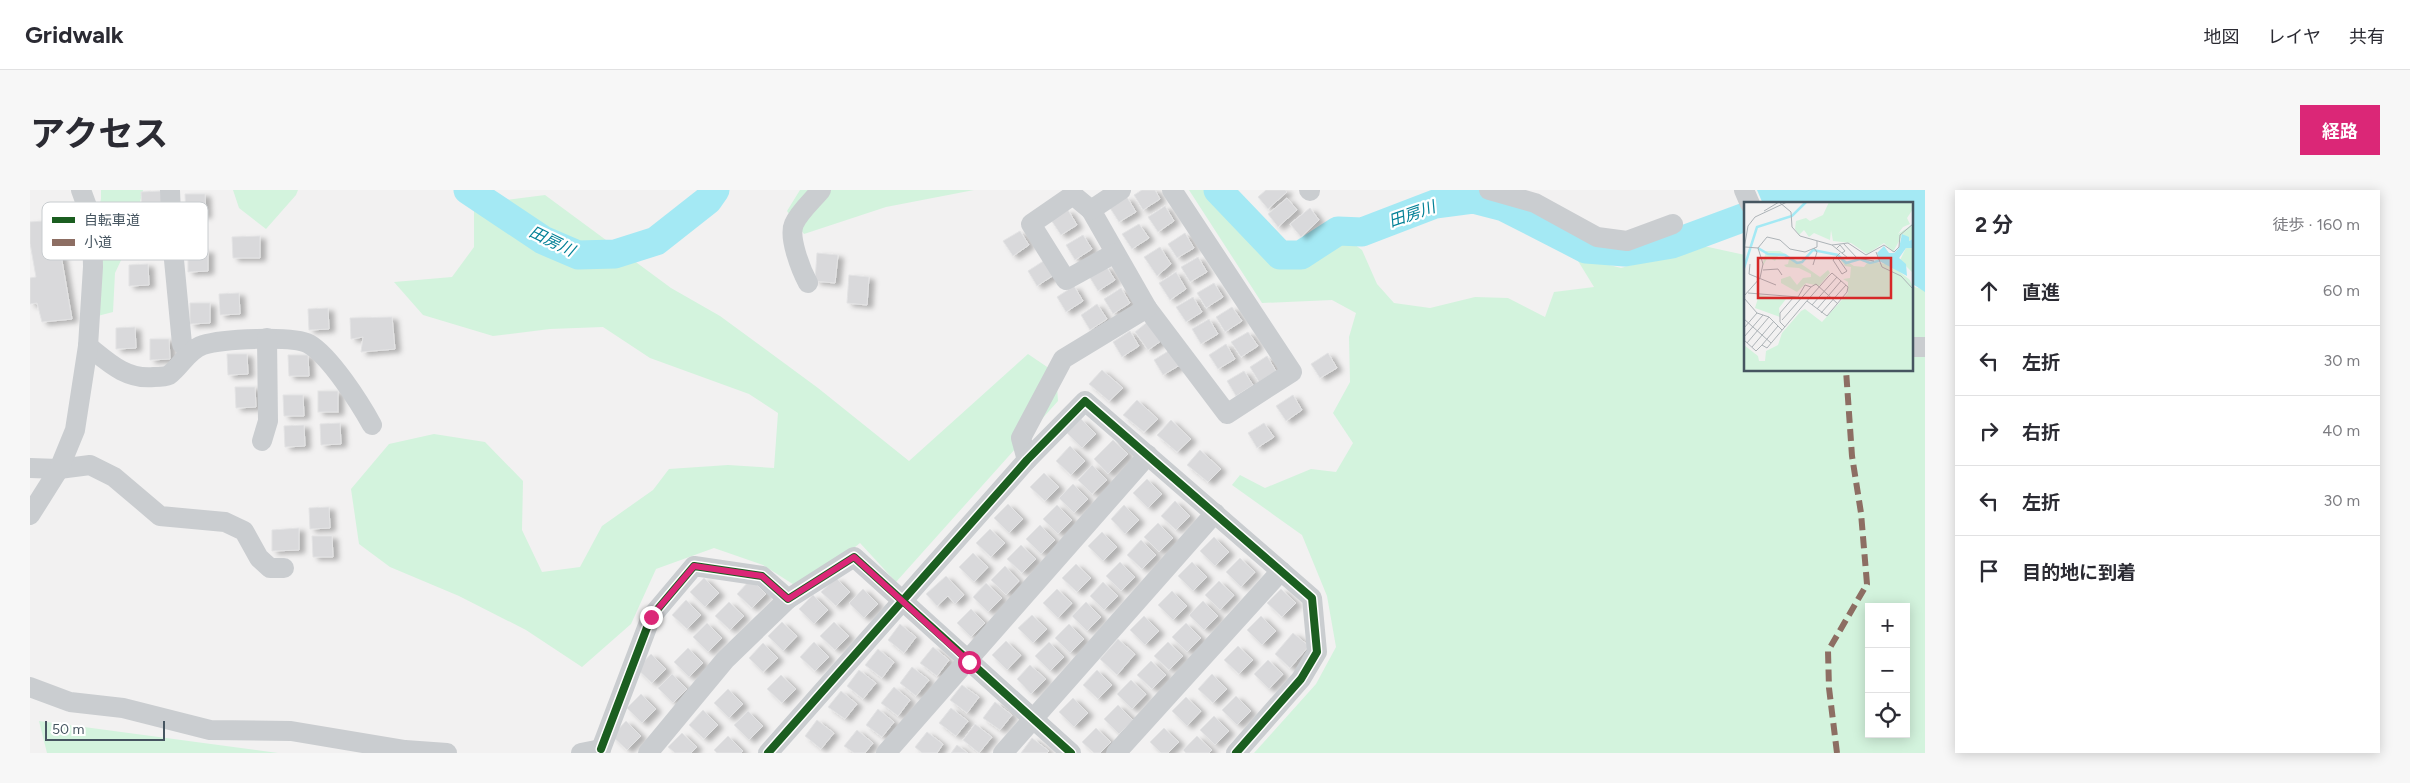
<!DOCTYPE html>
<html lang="ja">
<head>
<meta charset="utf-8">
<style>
  body { margin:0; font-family:Figtree,"Noto Sans JP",sans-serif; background:#f7f7f7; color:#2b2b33 }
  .controls { position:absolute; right:15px; bottom:15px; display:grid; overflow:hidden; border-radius:0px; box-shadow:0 2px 12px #0003 }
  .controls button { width:45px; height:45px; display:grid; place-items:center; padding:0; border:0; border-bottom:1px solid #e1e1e2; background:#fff; color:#2b2b33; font:25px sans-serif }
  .scale { position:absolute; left:15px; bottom:12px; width:120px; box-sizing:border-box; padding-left:5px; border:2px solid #465560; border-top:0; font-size:14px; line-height:18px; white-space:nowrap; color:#465560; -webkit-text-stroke:4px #fff; paint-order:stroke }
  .stop { position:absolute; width:15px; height:15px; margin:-11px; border:4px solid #db2777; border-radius:50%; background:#fff }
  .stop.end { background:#db2777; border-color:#fff; box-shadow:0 1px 5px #0008 }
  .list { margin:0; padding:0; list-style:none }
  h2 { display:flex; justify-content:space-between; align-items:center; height:65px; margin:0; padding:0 20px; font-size:21px }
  h2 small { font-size:16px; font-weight:400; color:#7c7c81 }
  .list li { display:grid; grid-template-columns:32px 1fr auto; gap:15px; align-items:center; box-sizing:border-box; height:70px; padding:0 20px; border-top:1px solid #e1e1e2 }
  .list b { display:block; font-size:19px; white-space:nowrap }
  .list em { font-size:16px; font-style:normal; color:#7c7c81 }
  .icon { flex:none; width:28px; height:28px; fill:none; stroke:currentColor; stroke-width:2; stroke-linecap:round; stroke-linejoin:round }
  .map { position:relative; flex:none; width:1895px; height:563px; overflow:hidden; border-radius:0px }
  header { display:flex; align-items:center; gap:30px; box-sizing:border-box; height:70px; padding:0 25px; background:#fff; border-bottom:1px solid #e1e1e2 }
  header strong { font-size:24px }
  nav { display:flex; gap:28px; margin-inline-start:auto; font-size:18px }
  .intro { display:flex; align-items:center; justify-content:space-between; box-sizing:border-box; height:120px; padding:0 30px }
  h1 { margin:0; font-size:35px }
  .button { padding:12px 22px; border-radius:0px; background:#db2777; color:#fff; font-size:18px; font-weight:700 }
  main { display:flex; gap:30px; padding:0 30px }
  aside { flex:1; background:#fff; border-radius:0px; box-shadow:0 2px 12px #0003 }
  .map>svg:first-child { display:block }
  .green { fill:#d3f3dd; fill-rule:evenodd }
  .water { fill:#a4e9f4 }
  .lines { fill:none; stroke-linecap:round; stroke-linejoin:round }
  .river { stroke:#a4e9f4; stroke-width:29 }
  .building { fill:#d9d9db; stroke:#e3e3e4; filter:url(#shadow) }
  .minor { stroke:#cacdd0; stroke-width:20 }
  .quiet { stroke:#8d6e63; stroke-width:6; stroke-dasharray:12 6; stroke-linecap:butt }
  .cycleway-casing { stroke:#fff; stroke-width:11 }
  .cycleway { stroke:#1b5e20; stroke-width:8 }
  .route { stroke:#db2777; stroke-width:6 }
  .labels { text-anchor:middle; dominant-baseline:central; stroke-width:4.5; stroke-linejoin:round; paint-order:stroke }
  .water-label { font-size:16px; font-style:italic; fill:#038197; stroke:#fff }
  .inset-river { fill:none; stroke:#a4e9f4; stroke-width:2.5 }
  .inset-road { fill:none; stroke:#adb3b7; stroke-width:1 }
  .view { fill:#d62828; fill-opacity:0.15; stroke:#d62828; stroke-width:2.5 }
  .inset-edge { fill:none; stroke:#465560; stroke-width:2.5 }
  .key { fill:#fff; stroke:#c8cccf; stroke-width:1 }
  .key-label { font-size:14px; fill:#465560 }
</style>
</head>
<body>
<header>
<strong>Gridwalk</strong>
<nav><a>地図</a><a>レイヤ</a><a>共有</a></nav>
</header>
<div class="intro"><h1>アクセス</h1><a class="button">経路</a></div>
<main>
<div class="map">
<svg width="1895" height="563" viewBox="0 0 1895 563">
  <defs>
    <filter id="shadow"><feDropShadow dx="5.5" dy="3" stdDeviation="2.5" flood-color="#0004"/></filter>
  </defs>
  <rect width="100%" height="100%" fill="#f2f1f1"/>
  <g class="green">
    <polygon points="71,0 113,0 101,49 85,83 83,122 60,128 62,47 71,9"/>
    <polygon points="203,0 268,0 266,5 236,39 209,18"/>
    <polygon points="770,0 944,0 856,17 774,44 757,21"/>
    <path d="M1159,0H1195L1248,66L1268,75L1317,49L1332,60L1347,94L1364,113L1400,118L1445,107L1478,108L1515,127L1524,102L1564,97L1545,66L1591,78L1669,55L1715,65V180H1881V96L1895,100V563H1224L1286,494L1306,457L1297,406L1272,345L1202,295L1210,285L1235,298L1281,279L1306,282L1323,253L1303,223L1320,192L1319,147L1326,123L1302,110L1232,113ZM1839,417H1876V544H1839Z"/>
    <polygon points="515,5 641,98 690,126 788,198 879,271 998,164 1026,183 1028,211 866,392 830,353 772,400 733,375 684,358 626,379 601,434 552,477 496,440 429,406 360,377 329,354 321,299 359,254 404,244 455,252 493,291 492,340 512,382 550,377 572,336 623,300 639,279 698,275 744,278 748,223 719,204 620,168 573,137 520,139 463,146 393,125 364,92 422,87 444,57 444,14"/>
    <polygon points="9,531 248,563 17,563"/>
  </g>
  <polygon class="water" points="1727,0 1895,0 1895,102 1881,93 1881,14 1733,14"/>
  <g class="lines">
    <g class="river">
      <polyline points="438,0 513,50 548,65 585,64 626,51 678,10 685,0"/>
      <polyline points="1188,0 1250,65 1271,65 1308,41 1332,42 1405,14 1443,9 1474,17 1556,59 1595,62 1642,54 1715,27"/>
    </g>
  </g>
  <g class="building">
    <polygon points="1112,0 1125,0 1130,9 1113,20 1104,5"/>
    <polygon points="1236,0 1255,0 1257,2 1238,19 1228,7"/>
    <polygon points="131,1 132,22 112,22 111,2"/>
    <polygon points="155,4 175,4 176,25 156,25"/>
    <polygon points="1097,7 1106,22 1089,32 1080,18"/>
    <polygon points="1257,8 1267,20 1248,37 1238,24"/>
    <polygon points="1135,16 1144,31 1128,42 1118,27"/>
    <polygon points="1280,18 1289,30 1271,47 1260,34"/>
    <polygon points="1038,20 1047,35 1031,45 1021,30"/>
    <polygon points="25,30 42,129 12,132 7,113 0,114 0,88 6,87 0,53 0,32"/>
    <polygon points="1109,34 1119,48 1102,59 1092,44"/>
    <polygon points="990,41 999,55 983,66 973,51"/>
    <polygon points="1155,43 1164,58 1147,68 1138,54"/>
    <polygon points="1053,45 1062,59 1045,70 1036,55"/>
    <polygon points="230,46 230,68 203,68 202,47"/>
    <polygon points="1130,57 1141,74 1127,86 1114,67"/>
    <polygon points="178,60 178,81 158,82 158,61"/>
    <polygon points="787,63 808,65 805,93 785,91"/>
    <polygon points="1168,67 1177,82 1160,92 1151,77"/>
    <polygon points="1015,70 1024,85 1007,96 998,81"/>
    <polygon points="118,74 119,95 99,96 99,75"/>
    <polygon points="1076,76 1085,90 1068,101 1059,86"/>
    <polygon points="1146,82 1156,99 1140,110 1129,93"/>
    <polygon points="819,85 839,87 837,115 817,113"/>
    <polygon points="1184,93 1193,107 1176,118 1167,103"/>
    <polygon points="1044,96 1053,111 1036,122 1027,107"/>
    <polygon points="1091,98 1100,113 1083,124 1074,109"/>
    <polygon points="209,103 210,124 190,125 189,104"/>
    <polygon points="1163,107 1172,122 1156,132 1146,117"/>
    <polygon points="160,113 180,113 180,133 160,134"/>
    <polygon points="1067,114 1077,129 1060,140 1051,125"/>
    <polygon points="1202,117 1212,131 1195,142 1186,127"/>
    <polygon points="298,118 299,139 279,140 278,119"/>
    <polygon points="362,127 365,159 331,162 333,147 321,149 320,128"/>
    <polygon points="1179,129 1188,144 1171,154 1162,139"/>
    <polygon points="1120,130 1134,149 1118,160 1105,142"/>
    <polygon points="105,137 106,158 86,159 86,138"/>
    <polygon points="1100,141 1109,156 1092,167 1083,152"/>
    <polygon points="1218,142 1228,156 1211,167 1201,152"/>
    <polygon points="120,149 139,149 140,169 120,170"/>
    <polygon points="1196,154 1205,169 1188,179 1179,165"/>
    <polygon points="1140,160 1150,175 1133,185 1124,170"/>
    <polygon points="1298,163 1307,178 1290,188 1281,174"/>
    <polygon points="197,164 217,164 218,184 198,185"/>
    <polygon points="258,165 278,165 279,186 259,186"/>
    <polygon points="1237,166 1246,181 1229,192 1220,177"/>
    <polygon points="1072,180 1093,198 1079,211 1059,194"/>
    <polygon points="1214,181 1223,195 1206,206 1197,191"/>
    <polygon points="205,197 225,197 226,217 206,218"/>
    <rect x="288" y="201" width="20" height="21"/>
    <polygon points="253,205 273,205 274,226 254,226"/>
    <polygon points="1263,205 1272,220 1256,231 1246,216"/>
    <polygon points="1107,210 1128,229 1114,242 1093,225"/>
    <polygon points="1051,229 1066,244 1052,258 1037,243"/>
    <polygon points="1141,230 1161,249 1147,262 1127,245"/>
    <polygon points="310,233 311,254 291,255 290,234"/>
    <polygon points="1234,233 1244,247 1227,258 1218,243"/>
    <polygon points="274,235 275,256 255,257 254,236"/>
    <polygon points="1083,250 1098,264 1078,284 1064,269"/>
    <polygon points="1040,256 1055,271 1041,285 1026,271"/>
    <polygon points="1170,260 1191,279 1178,292 1157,275"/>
    <polygon points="1062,275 1077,290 1062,304 1048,290"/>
    <polygon points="1014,283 1029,297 1015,311 1000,297"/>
    <polygon points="1117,289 1132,304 1118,318 1103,303"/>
    <polygon points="1043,294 1058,309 1044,323 1029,308"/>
    <polygon points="1145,311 1160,326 1146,340 1131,326"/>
    <polygon points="978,314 993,329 979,343 964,328"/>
    <polygon points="1027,315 1042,330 1028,344 1013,329"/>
    <polygon points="1094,315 1109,330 1095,344 1081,329"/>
    <polygon points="299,317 300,338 280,339 279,318"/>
    <polygon points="1128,333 1143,348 1129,362 1114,347"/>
    <polygon points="1010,335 1025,350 1011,364 996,349"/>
    <polygon points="269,338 269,360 242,361 242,340"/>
    <polygon points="960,339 975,353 961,367 946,353"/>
    <polygon points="1072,342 1087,357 1073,371 1058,356"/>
    <polygon points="282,346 302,346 303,367 283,367"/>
    <polygon points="1184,347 1199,362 1185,376 1170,361"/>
    <polygon points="1111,350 1126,365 1112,379 1097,365"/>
    <polygon points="991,355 1006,369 992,383 977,369"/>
    <polygon points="943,363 958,377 944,392 929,377"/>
    <polygon points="1210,368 1225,382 1211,397 1196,382"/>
    <polygon points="1090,372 1105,387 1091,401 1076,386"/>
    <polygon points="1162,372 1177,387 1163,401 1148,386"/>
    <polygon points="1046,374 1061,388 1047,402 1032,388"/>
    <polygon points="975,376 989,391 976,405 961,390"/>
    <polygon points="916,386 934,405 925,414 918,406 907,416 896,404"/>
    <polygon points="674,388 689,403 675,417 660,402"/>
    <polygon points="806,388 820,402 806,416 791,402"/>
    <polygon points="721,389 736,404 722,418 707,404"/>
    <polygon points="1189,391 1204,405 1190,420 1175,405"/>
    <polygon points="1073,392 1088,406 1074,420 1060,406"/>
    <polygon points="956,393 972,408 958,422 943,407"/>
    <polygon points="833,399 848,414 834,428 819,413"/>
    <polygon points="1027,399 1042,413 1028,428 1013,413"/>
    <polygon points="1251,399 1266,413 1252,427 1237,413"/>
    <polygon points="1142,401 1157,416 1143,430 1128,415"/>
    <polygon points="783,405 798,420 784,434 769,419"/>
    <polygon points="656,410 671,425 657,439 642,425"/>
    <polygon points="1173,411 1188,426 1174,440 1159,425"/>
    <polygon points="699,412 714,426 700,440 685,426"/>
    <polygon points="1056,412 1071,427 1057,441 1042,426"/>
    <polygon points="941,419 955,433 941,447 927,433"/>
    <polygon points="1002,425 1017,439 1003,453 988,438"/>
    <polygon points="1114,426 1129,441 1115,455 1100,440"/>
    <polygon points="1231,426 1246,441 1232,455 1217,440"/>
    <polygon points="752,432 767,446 753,461 738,446"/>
    <polygon points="804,432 819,446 805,460 790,446"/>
    <polygon points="677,433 692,448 678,462 663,447"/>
    <polygon points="1156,433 1171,448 1157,462 1142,447"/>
    <polygon points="870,434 886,447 874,463 858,450"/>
    <polygon points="1039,434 1054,449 1040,463 1025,448"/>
    <polygon points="1263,443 1279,456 1260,478 1245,464"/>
    <polygon points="1088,449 1105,464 1087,485 1070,469"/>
    <polygon points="976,451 991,465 977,480 962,465"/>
    <polygon points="784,452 799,467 785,481 770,467"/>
    <polygon points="1019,452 1034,467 1020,481 1005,466"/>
    <polygon points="1138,452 1153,466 1139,480 1124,466"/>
    <polygon points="733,453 748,468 733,482 719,468"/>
    <polygon points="1208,456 1223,470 1209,484 1194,470"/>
    <polygon points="903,457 919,470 907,486 890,473"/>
    <polygon points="658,458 673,473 659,487 644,472"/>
    <polygon points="848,459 864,472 852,488 835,475"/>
    <polygon points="621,464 636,479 622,493 607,479"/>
    <polygon points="1238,470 1253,484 1239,499 1224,484"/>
    <polygon points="1121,471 1136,485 1122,499 1107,485"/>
    <polygon points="1000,475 1016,489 1001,504 987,489"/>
    <polygon points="882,477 899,490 886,506 870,493"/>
    <polygon points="829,480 846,493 833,509 817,496"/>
    <polygon points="1067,480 1082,495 1068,509 1053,495"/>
    <polygon points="642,484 657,499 643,513 628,498"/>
    <polygon points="1182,484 1197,499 1183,513 1168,499"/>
    <polygon points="751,485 766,499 752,513 737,499"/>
    <polygon points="1101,490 1116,504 1102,519 1087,504"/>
    <polygon points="932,495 949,507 937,523 920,510"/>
    <polygon points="864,497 880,510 868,526 851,513"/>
    <polygon points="698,499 713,514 699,528 684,513"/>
    <polygon points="811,501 827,514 815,529 798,517"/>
    <polygon points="611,504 626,519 612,533 597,518"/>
    <polygon points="1206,506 1221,521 1207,535 1192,520"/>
    <polygon points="1156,507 1171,521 1157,536 1142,521"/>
    <polygon points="1043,508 1058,523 1044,537 1029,522"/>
    <polygon points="965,512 982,525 970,540 953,528"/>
    <polygon points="1088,515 1103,530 1089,544 1074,529"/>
    <polygon points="921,518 938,531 926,546 909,533"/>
    <polygon points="848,519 864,532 852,547 836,535"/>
    <polygon points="673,520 688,535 674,549 659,535"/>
    <polygon points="718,521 733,536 719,550 704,535"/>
    <polygon points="1184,526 1199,541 1185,555 1170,540"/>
    <polygon points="787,530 804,543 791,559 775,546"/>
    <polygon points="596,531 611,546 597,560 582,546"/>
    <polygon points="945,534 962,547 949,563 933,550"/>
    <polygon points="1066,538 1081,552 1070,563 1064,563 1052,552"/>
    <polygon points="1134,538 1149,552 1138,563 1131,563 1120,552"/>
    <polygon points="827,540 843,553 835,563 824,563 814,556"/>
    <polygon points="897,542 913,554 907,563 892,563 885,557"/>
    <polygon points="652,543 667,557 661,563 645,563 638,557"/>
    <polygon points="698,546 713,561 711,563 687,563 684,560"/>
    <polygon points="1167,546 1182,560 1179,563 1156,563 1153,560"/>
    <polygon points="1002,548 1019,561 1017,563 991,563"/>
    <polygon points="927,555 938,563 921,563"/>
  </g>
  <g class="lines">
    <g class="minor">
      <polyline points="140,0 142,49 152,154 161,162"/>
      <polyline points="1091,0 1061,20 1117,118 1197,224 1262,182 1142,0"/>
      <polyline points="1279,0 1280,1"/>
      <polyline points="1459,0 1505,13 1567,47 1597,51 1643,34"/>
      <polyline points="1714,0 1720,14"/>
      <polyline points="1061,20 1043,5 1001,34 1036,90 1085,63"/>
      <path d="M778,93C771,80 758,47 764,34C769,22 783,10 791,0"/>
      <path d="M58,156C78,172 96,190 124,187C128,187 135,187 139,185C151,176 158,160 173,155C191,149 263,145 279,154C300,166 330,213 342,235"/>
      <polyline points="1881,157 1895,157"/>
      <polyline points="232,251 238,231 237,148"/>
      <polyline points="997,270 991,248 1033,169 1117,118"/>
      <polyline points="0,278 29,279 60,275 84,287 130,326 195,332 214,341 229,368 240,378 254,378"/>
      <polyline points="0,325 29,279 45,240 58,156 63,77 62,30 51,0"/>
      <polyline points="0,497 40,512 93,518 180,540 261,541 375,560 417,563"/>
      <polyline points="571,559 621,427 664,376 732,386 758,409 824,367 1041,563"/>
      <polyline points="551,563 571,559"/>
      <polyline points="618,563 695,470 758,409"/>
      <polyline points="738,563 997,270 1055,211 1282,408 1287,462 1271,489 1206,563"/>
      <polyline points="856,563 1118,265"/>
      <polyline points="973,563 1185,323"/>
      <polyline points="1086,563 1251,381"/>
    </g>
    <polyline class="quiet" points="1807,563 1799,498 1798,461 1837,394 1831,323 1822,266 1816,180"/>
    <defs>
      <g id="cycleway">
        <polyline points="571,559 621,427 664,376 732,386 758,409 824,367 1041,563"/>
        <polyline points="738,563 997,270 1055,211 1282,408 1287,462 1271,489 1206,563"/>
      </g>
    </defs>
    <use href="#cycleway" class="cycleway-casing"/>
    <use href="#cycleway" class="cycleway"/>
  </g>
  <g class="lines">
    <polyline class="route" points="621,427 664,376 732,386 758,409 824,367 939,472"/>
  </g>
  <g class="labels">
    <g class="water-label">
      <text transform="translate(1382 24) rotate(-19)">田房川</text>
      <text transform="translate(522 51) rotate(26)">田房川</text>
    </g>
  </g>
  <g transform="translate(1714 12)">
    <rect width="169" height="169" fill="#f2f1f1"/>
    <path d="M85,0H167L169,7L163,16L166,22L159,25L154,32L169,22V37L165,39L159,32L149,50L140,41L123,52L107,41L89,39L87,28L86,38L70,31L65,35L60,28L55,33L51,27L52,19L62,16L66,19L79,13ZM162,46H169V71L156,58ZM22,49H36L43,53L34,54L31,59L24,55L18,65ZM94,54L110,64L120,65L123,61L131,60L147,63L166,78L169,86V168H0V143L14,154L15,159H21L22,149L34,143L38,131L57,109L61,107L78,120L104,91V80L99,77L106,76L107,65L101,64ZM45,57H50L76,75L84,68L86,71L75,84L62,81L53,90L37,81V77L46,74L53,83L59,76L67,75V72L55,66L42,65L40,63L44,62ZM15,93L42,97L35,106L36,115L11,106Z" fill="#d3f3dd"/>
    <path d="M158,32L165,35V39L169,37V46H162L155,56L162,62L163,74L137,60L133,51L140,44L145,51H150L155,46Z" fill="#a4e9f4"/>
    <path class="inset-river" d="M14,46L24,52L41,53L53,61L58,60L69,48L94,53L102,61L116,57L126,61L138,58M0,66L13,25L48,14L62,0"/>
    <path class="inset-road" d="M35,0L47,10L48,25L56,34L88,43L104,56M20,9L35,0M99,41L113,56L130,59M88,43L104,41L122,53L140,43L150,50L155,45L156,33L169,22M14,46L23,35L36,38L46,47L61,50L73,45V39M0,47L4,24L11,15L43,0M92,47L96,43L101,49L98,51M132,50L138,65L157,74L169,87M93,55L103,69L98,72L89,58L96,51M6,62L5,72L32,83M69,63L73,50L70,46M19,68L34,67L38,73M4,91L54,95M0,94L16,76L19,62L14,46L1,45M54,95L61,83L67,85L72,82L94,102M0,96L13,111L25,115L38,128M68,103L93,75M73,107L97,79M77,111L102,83M0,117L27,141M38,118L67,85M41,125L36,120V111L49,96M0,126L13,111M0,135L19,113M0,138L12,149L18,143L23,146L61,101L84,75L88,71L104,85L103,90L83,114L63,99M3,141L25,115M18,143L34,124M8,145L30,119"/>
    <path class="view" d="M14,56H147V96H14Z"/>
    <rect width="169" height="169" class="inset-edge"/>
  </g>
  <rect x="12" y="12" width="166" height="58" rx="8" class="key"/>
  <rect x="22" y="27" width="23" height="6" fill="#1b5e20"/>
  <rect x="22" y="49" width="23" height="7" fill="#8d6e63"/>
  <g class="key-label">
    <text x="54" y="35">自転車道</text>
    <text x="54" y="57">小道</text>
  </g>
</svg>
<div class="controls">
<button>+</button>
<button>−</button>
<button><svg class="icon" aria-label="locate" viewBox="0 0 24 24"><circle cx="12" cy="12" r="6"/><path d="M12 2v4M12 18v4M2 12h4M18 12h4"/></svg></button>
</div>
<div class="scale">50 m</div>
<div class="stop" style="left:939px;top:472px"></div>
<div class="stop end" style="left:621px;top:427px"></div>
</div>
<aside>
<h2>2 分<small>徒歩 · 160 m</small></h2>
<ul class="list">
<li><svg class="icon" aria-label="ahead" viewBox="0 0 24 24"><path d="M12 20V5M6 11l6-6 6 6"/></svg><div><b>直進</b></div><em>60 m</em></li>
<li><svg class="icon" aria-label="left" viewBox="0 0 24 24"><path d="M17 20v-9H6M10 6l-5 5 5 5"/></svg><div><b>左折</b></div><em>30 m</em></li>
<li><svg class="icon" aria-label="right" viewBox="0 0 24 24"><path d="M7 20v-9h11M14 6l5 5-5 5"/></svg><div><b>右折</b></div><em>40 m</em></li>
<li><svg class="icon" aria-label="left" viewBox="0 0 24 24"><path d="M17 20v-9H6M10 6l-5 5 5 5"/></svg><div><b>左折</b></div><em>30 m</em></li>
<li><svg class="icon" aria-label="arrive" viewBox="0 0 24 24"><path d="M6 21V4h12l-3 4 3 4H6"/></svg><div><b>目的地に到着</b></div></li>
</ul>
</aside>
</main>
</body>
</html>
